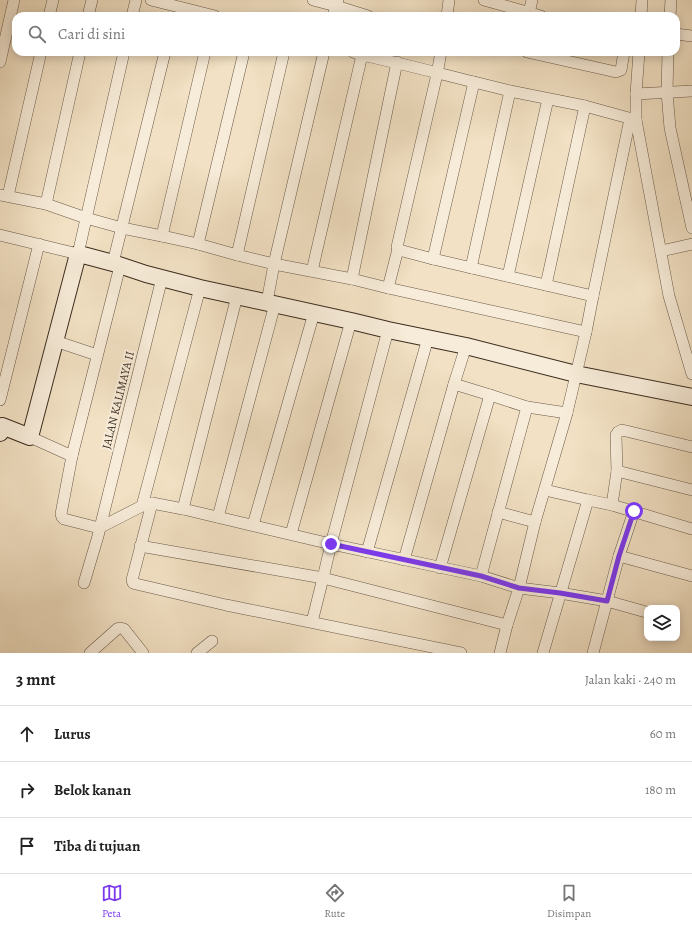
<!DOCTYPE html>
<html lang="id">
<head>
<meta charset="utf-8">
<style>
  body { margin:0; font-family:Alegreya,serif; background:#f2f2f2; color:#222 }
  .controls { position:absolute; right:12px; bottom:12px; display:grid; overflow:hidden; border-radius:8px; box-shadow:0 2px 10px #0003 }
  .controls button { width:36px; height:36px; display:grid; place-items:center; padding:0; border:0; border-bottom:1px solid #e0e0e0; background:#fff; color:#222; font:20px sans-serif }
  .stop { position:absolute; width:12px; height:12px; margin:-9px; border:3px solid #7c3aed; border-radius:50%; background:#fff }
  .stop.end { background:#7c3aed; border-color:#fff; box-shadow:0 1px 4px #0008 }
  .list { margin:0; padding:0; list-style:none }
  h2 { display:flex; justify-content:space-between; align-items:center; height:52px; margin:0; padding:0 16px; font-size:17px }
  h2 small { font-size:13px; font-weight:400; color:#767676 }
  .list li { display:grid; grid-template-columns:26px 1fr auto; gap:12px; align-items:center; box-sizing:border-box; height:56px; padding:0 16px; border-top:1px solid #e0e0e0 }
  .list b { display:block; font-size:15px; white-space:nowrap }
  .list em { font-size:13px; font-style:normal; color:#767676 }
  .icon { flex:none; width:22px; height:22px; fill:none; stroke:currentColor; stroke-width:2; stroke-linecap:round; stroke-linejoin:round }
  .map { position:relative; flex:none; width:692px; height:653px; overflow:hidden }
  .search { position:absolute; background:#fff; box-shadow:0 2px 10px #0003; left:12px; right:12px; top:12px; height:44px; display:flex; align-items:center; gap:10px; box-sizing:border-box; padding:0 14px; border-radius:12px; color:#767676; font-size:15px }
  .sheet { height:220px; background:#fff }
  nav { display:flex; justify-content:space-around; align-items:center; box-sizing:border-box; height:56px; border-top:1px solid #e0e0e0; background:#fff; font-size:11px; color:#767676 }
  nav a { display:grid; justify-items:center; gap:2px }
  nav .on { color:#7c3aed }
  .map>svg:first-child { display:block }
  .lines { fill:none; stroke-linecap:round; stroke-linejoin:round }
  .street-casing { stroke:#6a5948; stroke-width:12 }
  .secondary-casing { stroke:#3c2c1e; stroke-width:18 }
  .street { stroke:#f7ecd9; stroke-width:11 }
  .secondary { stroke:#f7ecd9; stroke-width:16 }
  .route { stroke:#7c3aed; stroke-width:5 }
  .labels { text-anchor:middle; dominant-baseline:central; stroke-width:4; stroke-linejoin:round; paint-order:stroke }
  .street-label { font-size:12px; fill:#3c2c1e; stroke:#f7ecd9 }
</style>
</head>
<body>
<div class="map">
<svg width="692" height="653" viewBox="0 0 692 653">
  <rect width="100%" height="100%" fill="#f2e1c4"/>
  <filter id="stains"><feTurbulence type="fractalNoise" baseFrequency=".005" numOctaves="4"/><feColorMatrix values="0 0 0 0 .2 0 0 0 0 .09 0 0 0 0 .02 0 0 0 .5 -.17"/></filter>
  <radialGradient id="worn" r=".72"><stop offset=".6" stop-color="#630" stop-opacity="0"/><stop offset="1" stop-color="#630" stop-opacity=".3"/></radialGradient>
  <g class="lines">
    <defs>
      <g id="street">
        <polyline points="151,0 215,16"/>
        <polyline points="313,0 336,6 333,16"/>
        <polyline points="338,0 336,6 368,16"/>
        <polyline points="484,0 541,16"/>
        <polyline points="529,13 532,0"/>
        <polyline points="49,16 53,0"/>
        <polyline points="88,16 92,0"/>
        <polyline points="132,16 136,0"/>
        <polyline points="447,16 449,0"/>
        <polyline points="641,16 642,0"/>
        <polyline points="670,16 671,0"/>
        <polyline points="676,34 692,36"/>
        <polyline points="441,52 437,74 397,247 399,250 433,259 593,296 630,119"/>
        <polyline points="527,52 616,72 621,70 624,52"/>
        <polyline points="639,52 636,94 636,120 669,296 692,374"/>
        <polyline points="668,52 667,92 670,128 692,228"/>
        <path d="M362,55C400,63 437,73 474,82"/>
        <polyline points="0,62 14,0"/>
        <polyline points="636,94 692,91"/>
        <polyline points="0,195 46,204 86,218 122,228 162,236 198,244 237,255 284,52"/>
        <polyline points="8,196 41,52"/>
        <polyline points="46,204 80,52"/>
        <polyline points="0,235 78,254 124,52"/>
        <polyline points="162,236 205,52"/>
        <polyline points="198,244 244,52"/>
        <polyline points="661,251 692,244"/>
        <polyline points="237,255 274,264 352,279 388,288 586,332 567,413 535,522 519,588 560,593 607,601 646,612"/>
        <polyline points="433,259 474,82 510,91 585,106 636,120"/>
        <polyline points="113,263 165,52"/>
        <polyline points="471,268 510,91"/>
        <polyline points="312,271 362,55 353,52"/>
        <polyline points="508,276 548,99"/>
        <polyline points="352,279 397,62"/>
        <polyline points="546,285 585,106"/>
        <polyline points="388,288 398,249"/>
        <polyline points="267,302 274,264 324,52"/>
        <polyline points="388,330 331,544 323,578 507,625"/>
        <polyline points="586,332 593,296"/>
        <polyline points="55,341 97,355"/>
        <polyline points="454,384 490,395"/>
        <polyline points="0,400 39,244"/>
        <polyline points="527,407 567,413"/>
        <polyline points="30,437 72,456 120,266"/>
        <polyline points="72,456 61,514 62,517 64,519 99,528 142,506 152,503 183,509 331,544 481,576 519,588 507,625 500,653"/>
        <polyline points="617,471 616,435 618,432 622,430 692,447"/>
        <polyline points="588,500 612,505 692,529"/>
        <polyline points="152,503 132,580 133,583 136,584 226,605 461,653"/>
        <polyline points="612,505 617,471 692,490"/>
        <polyline points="142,506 200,288"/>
        <polyline points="183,509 237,296"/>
        <polyline points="498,512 535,522"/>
        <polyline points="218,517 275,304"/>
        <polyline points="253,525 314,313"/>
        <polyline points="291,534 351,321"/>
        <polyline points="140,546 323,578 312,622"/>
        <polyline points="367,552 428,338"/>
        <polyline points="619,556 692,576"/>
        <polyline points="404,560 454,384 466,346"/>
        <polyline points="440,568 490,395 527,407 481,576"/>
        <polyline points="84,583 98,536 162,278"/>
        <polyline points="90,653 117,629 120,628 124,629 143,653"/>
        <polyline points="197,653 212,641"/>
        <polyline points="543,653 588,500 545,490"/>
        <polyline points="593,653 619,556 634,511"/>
      </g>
      <polyline id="secondary" points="0,433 2,426 30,437 78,254 83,255 113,263 146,274 200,288 351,321 388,330 466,346 576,374 692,397"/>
    </defs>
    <use href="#street" class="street-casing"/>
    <use href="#secondary" class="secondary-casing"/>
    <use href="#street" class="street"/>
    <use href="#secondary" class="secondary"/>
  </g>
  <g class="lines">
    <polyline class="route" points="331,544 481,576 519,588 560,593 607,601 619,556 634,511"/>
  </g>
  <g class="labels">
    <g class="street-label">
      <text transform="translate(118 400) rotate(-76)">JALAN KALIMAYA II</text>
    </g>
  </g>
  <rect width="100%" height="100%" filter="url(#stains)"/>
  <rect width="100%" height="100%" fill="url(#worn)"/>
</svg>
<div class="controls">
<button><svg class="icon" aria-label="layers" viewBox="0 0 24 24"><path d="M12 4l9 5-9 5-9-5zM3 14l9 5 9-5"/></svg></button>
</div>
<div class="stop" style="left:634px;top:511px"></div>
<div class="stop end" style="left:331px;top:544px"></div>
<div class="search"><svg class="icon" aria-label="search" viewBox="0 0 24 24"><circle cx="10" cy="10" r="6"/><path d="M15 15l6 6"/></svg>Cari di sini</div>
</div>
<section class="sheet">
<h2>3 mnt<small>Jalan kaki · 240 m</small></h2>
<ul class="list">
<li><svg class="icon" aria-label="ahead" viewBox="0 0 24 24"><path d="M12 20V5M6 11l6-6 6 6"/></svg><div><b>Lurus</b></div><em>60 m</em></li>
<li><svg class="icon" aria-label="right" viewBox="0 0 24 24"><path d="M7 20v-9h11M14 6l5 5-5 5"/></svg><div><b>Belok kanan</b></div><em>180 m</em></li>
<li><svg class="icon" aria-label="arrive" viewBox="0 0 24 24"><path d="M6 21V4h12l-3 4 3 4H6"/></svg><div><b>Tiba di tujuan</b></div></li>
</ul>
</section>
<nav>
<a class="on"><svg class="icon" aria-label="map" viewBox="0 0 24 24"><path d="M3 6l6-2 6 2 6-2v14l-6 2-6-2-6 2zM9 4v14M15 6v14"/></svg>Peta</a>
<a><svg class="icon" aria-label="directions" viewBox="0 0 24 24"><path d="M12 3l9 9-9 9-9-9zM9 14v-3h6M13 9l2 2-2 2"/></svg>Rute</a>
<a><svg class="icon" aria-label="saved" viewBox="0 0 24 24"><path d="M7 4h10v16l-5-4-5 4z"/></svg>Disimpan</a>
</nav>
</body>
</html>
